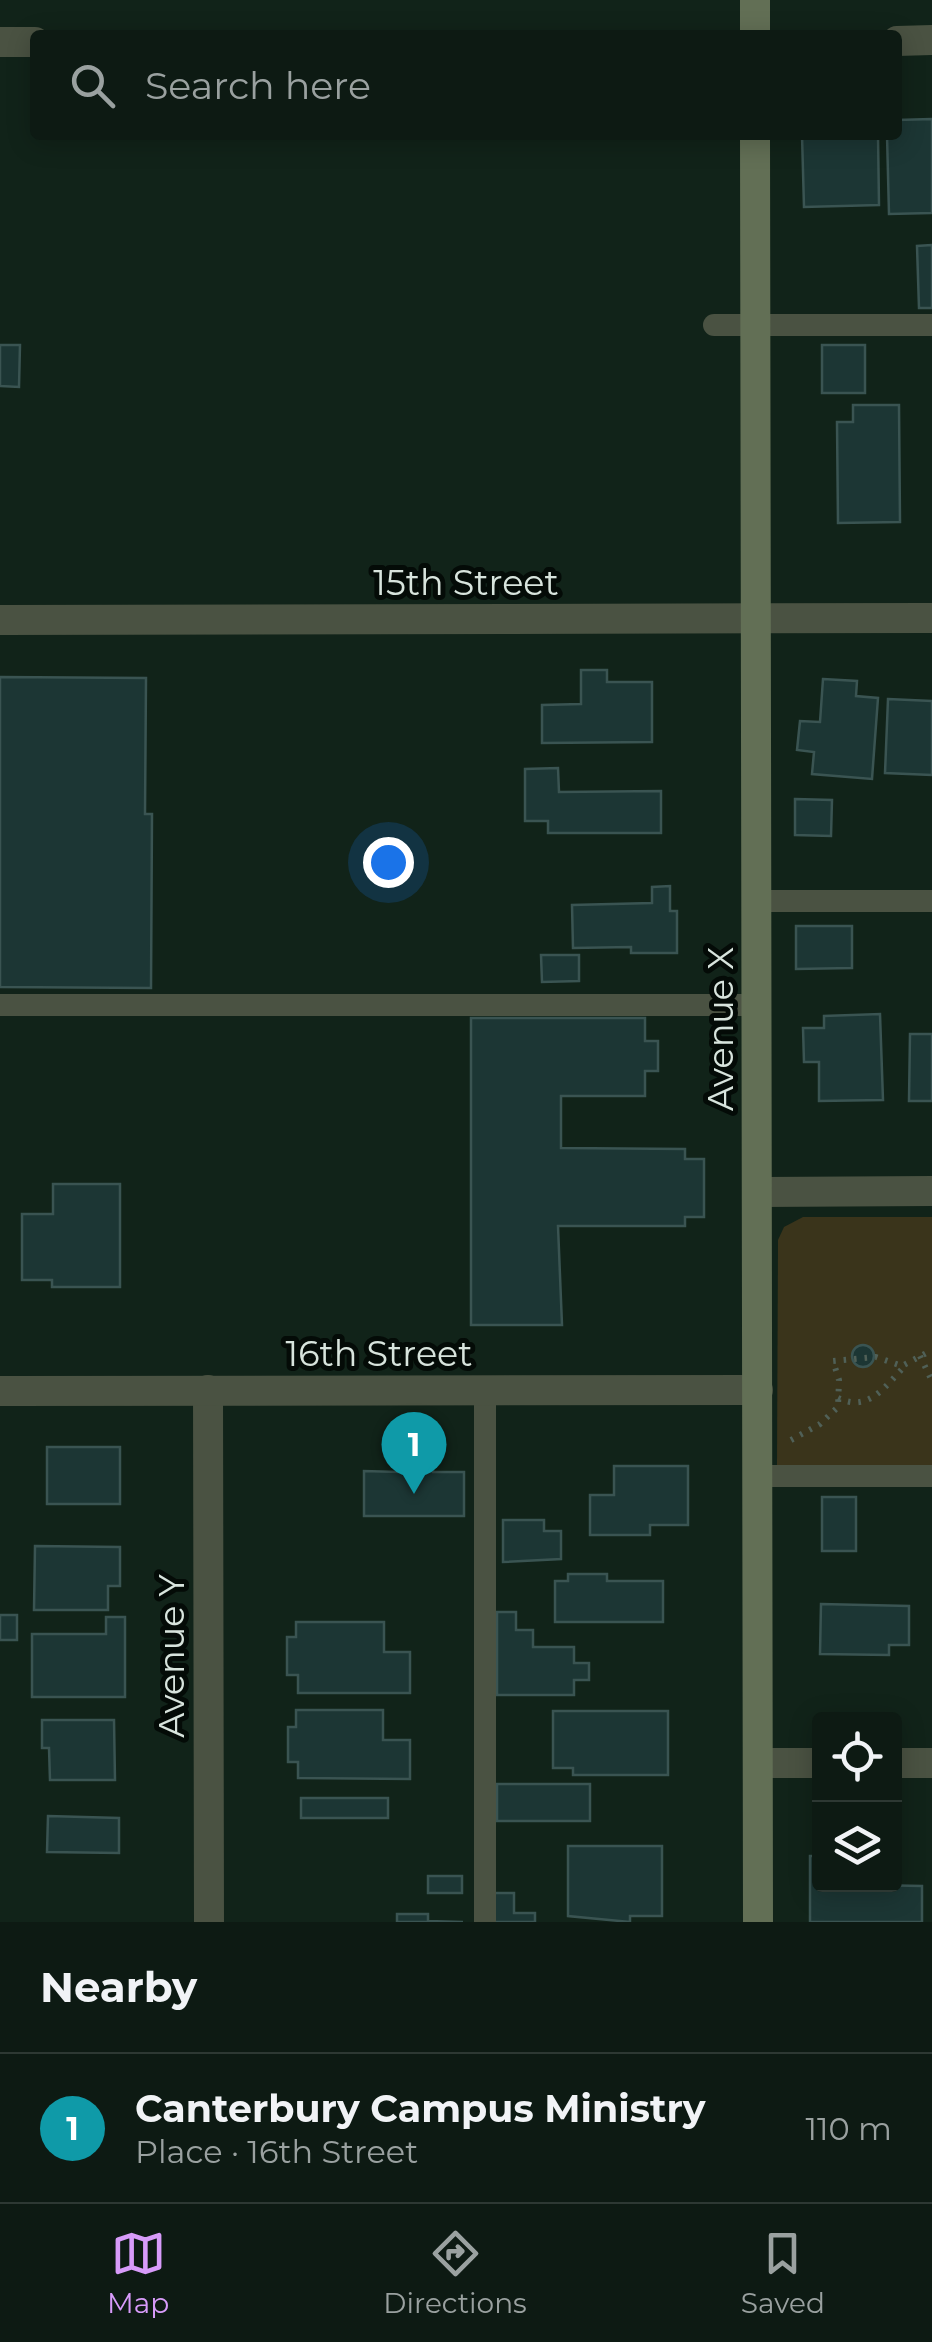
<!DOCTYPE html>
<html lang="en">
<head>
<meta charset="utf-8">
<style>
  body { margin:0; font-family:Montserrat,sans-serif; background:#16231c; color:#f1f3f6 }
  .controls { position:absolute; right:30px; bottom:30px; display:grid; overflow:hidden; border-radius:10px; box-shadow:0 5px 25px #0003 }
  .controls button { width:90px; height:90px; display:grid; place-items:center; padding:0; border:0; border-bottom:2px solid #2d3833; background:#0d1a13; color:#f1f3f6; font:50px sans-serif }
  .you { position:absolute; left:388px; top:862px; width:35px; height:35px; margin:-25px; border:8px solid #fff; border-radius:50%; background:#1a73e8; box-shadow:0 0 0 15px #1a73e833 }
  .badge { display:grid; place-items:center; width:65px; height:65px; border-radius:50%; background:#d79bf9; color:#fff; font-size:32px; font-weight:700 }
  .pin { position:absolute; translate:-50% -82px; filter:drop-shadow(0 2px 5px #0008) }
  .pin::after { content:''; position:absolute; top:52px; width:35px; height:30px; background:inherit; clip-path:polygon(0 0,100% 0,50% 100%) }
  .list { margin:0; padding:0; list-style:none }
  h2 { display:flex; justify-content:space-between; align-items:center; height:130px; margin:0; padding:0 40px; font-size:42px }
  h2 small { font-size:32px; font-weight:400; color:#9aa1a0 }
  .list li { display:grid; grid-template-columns:65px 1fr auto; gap:30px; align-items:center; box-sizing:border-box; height:150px; padding:0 40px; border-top:2px solid #2d3833 }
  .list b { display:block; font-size:38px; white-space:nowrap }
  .list p { margin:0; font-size:32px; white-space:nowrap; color:#9aa1a0 }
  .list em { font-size:32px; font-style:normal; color:#9aa1a0 }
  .icon { flex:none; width:55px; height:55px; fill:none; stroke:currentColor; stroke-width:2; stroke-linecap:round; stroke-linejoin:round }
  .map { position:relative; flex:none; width:932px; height:1922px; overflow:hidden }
  .search { position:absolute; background:#0d1a13; box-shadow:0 5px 25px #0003; left:30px; right:30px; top:30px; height:110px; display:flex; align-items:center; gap:25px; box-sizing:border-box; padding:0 35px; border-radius:10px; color:#9aa1a0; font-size:38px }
  .sheet { height:280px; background:#0d1a13 }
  nav { display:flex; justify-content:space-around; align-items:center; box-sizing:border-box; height:140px; border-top:2px solid #2d3833; background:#0d1a13; font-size:28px; color:#9aa1a0 }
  nav a { display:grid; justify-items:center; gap:5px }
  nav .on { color:#d79bf9 }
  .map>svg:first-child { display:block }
  .green { fill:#3a341b }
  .building { fill:#1c3634; stroke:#3a5452; stroke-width:2.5 }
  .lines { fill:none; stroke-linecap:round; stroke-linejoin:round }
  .path { stroke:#506057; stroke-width:6; stroke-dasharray:2.5 8; stroke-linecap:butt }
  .lane { stroke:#4a5242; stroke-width:22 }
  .street { stroke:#4a5242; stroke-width:30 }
  .secondary { stroke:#626f55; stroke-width:30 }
  .labels { text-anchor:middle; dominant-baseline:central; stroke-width:10; stroke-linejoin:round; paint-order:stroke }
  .street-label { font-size:35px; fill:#d8e4dd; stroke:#040b07 }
</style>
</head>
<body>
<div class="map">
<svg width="932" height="1922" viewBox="0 0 932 1922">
  <rect width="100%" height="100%" fill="#112319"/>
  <polygon class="green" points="803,1217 932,1217 932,1466 777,1467 778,1240 784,1227"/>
  <g class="building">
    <polygon points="932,119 932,213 889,214 887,135 897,135 897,120"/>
    <polygon points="802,135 878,135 879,205 804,207"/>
    <polygon points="932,245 932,308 919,308 917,246"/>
    <polygon points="0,345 20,345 19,387 0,386"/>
    <rect x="822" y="345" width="43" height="48"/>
    <polygon points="853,405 899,405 900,522 838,523 837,422 853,422"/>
    <polygon points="581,670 607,670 607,682 652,682 652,742 542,743 542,705 581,704"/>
    <polygon points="0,677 146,678 145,814 152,814 151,988 0,987"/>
    <polygon points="823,679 857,681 856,696 878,698 872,779 812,774 814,752 797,750 800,721 820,722"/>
    <polygon points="888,699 932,701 932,775 885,773"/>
    <polygon points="558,768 559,792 661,791 661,833 548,833 548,821 525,821 525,769"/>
    <polygon points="795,799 832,800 831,836 795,835"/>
    <polygon points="670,886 670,911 677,911 677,953 631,953 631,947 573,948 572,905 652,903 652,887"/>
    <polygon points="796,926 852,926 852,968 796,969"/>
    <polygon points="541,955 579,955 579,981 542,982"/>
    <polygon points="880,1014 883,1100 819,1101 819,1062 804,1062 803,1028 824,1028 824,1016"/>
    <polygon points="471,1018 645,1018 645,1041 658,1041 658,1071 645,1071 645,1096 561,1096 561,1148 685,1149 685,1159 704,1159 704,1217 685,1217 685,1226 558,1226 562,1325 471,1325"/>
    <polygon points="910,1034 932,1034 932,1101 909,1101"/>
    <polygon points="53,1184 120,1184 120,1287 52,1287 52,1280 22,1280 22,1214 53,1214"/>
    <circle cx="863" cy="1356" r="11"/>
    <rect x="47" y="1447" width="73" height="57"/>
    <polygon points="399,1448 433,1448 433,1472 464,1472 464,1516 364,1516 364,1471 399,1472"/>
    <polygon points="614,1466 688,1466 688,1525 650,1525 650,1535 590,1535 590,1495 614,1495"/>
    <rect x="822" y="1497" width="34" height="54"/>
    <polygon points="503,1520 544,1520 544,1531 561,1531 561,1559 503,1562"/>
    <polygon points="35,1546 120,1547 120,1586 108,1586 108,1610 34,1610"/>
    <polygon points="568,1574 607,1574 607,1581 663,1581 663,1622 555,1622 555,1581 568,1581"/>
    <polygon points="821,1604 909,1606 909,1645 889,1645 889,1655 820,1654"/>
    <polygon points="497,1612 516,1612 516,1630 533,1630 533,1647 574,1647 574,1663 589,1663 589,1680 574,1680 574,1695 497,1695"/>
    <rect x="0" y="1615" width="17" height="25"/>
    <polygon points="106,1617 125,1617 125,1697 32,1697 32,1634 106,1634"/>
    <polygon points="296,1622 384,1622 384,1652 410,1652 410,1693 298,1693 298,1675 287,1675 287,1637 296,1637"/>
    <polygon points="296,1710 383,1710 383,1740 410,1740 410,1779 298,1778 298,1762 288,1762 288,1727 296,1727"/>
    <polygon points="553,1711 668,1711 668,1775 573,1775 573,1768 553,1768"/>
    <polygon points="42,1720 114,1720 115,1780 50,1780 49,1748 42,1748"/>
    <rect x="497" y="1784" width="93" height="37"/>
    <rect x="301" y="1798" width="87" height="20"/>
    <polygon points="48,1816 119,1818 119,1853 47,1852"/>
    <polygon points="568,1846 662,1846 662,1916 630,1916 630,1922 568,1916"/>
    <polygon points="810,1856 820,1856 820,1884 922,1886 922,1922 810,1922"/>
    <rect x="428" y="1876" width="34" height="17"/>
    <polygon points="493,1893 514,1893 514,1913 535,1913 535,1922 493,1922"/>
    <polygon points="397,1914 428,1914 428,1921 463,1922 397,1922"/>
  </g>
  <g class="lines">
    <g class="path">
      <polyline points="920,1356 932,1381"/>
      <path d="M838,1398C869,1413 885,1386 905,1366"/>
      <polyline points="791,1440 820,1424 838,1407 839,1380 833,1361 876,1357 902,1366 932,1350"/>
    </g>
    <g class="lane">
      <polyline points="714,325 932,325"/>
      <polyline points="757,901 932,901"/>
      <polyline points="0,1005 757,1005"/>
      <polyline points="485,1390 485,1922"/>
      <polyline points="758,1476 932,1476"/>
    </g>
    <g class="street">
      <polyline points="897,41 932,40"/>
      <polyline points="0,42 35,42"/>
      <polyline points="0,620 932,618"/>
      <polyline points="758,1192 932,1191"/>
      <polyline points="208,1390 209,1922"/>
      <polyline points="0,1391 758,1390"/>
      <polyline points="758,1763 820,1763"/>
      <polyline points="894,1763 932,1763"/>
    </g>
    <g class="secondary">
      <polyline points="755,0 755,35"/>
      <polyline points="755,135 758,1922"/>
    </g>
  </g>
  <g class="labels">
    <g class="street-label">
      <text x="466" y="582">15th Street</text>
      <text transform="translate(720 1029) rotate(-90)">Avenue X</text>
      <text x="379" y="1353">16th Street</text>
      <text transform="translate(171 1656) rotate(-90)">Avenue Y</text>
    </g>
  </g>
</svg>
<div class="controls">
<button><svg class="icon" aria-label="locate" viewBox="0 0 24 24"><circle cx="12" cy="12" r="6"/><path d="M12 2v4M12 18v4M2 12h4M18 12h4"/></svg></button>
<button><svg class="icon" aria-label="layers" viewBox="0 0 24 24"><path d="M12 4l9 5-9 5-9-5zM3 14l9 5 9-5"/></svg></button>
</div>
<div class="you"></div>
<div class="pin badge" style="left:414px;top:1494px;background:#0f9aa8">1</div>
<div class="search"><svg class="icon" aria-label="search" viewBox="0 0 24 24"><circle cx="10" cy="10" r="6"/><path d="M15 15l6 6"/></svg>Search here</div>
</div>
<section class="sheet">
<h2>Nearby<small></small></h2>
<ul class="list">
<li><span class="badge" style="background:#0f9aa8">1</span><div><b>Canterbury Campus Ministry</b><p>Place · 16th Street</p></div><em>110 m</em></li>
</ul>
</section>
<nav>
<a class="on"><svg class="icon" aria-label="map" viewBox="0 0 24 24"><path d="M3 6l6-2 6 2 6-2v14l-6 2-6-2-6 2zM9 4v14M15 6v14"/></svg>Map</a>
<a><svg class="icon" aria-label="directions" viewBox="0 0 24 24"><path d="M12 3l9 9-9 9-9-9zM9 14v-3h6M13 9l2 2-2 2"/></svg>Directions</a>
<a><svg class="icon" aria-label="saved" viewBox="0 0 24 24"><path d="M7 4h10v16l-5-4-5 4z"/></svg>Saved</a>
</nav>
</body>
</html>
